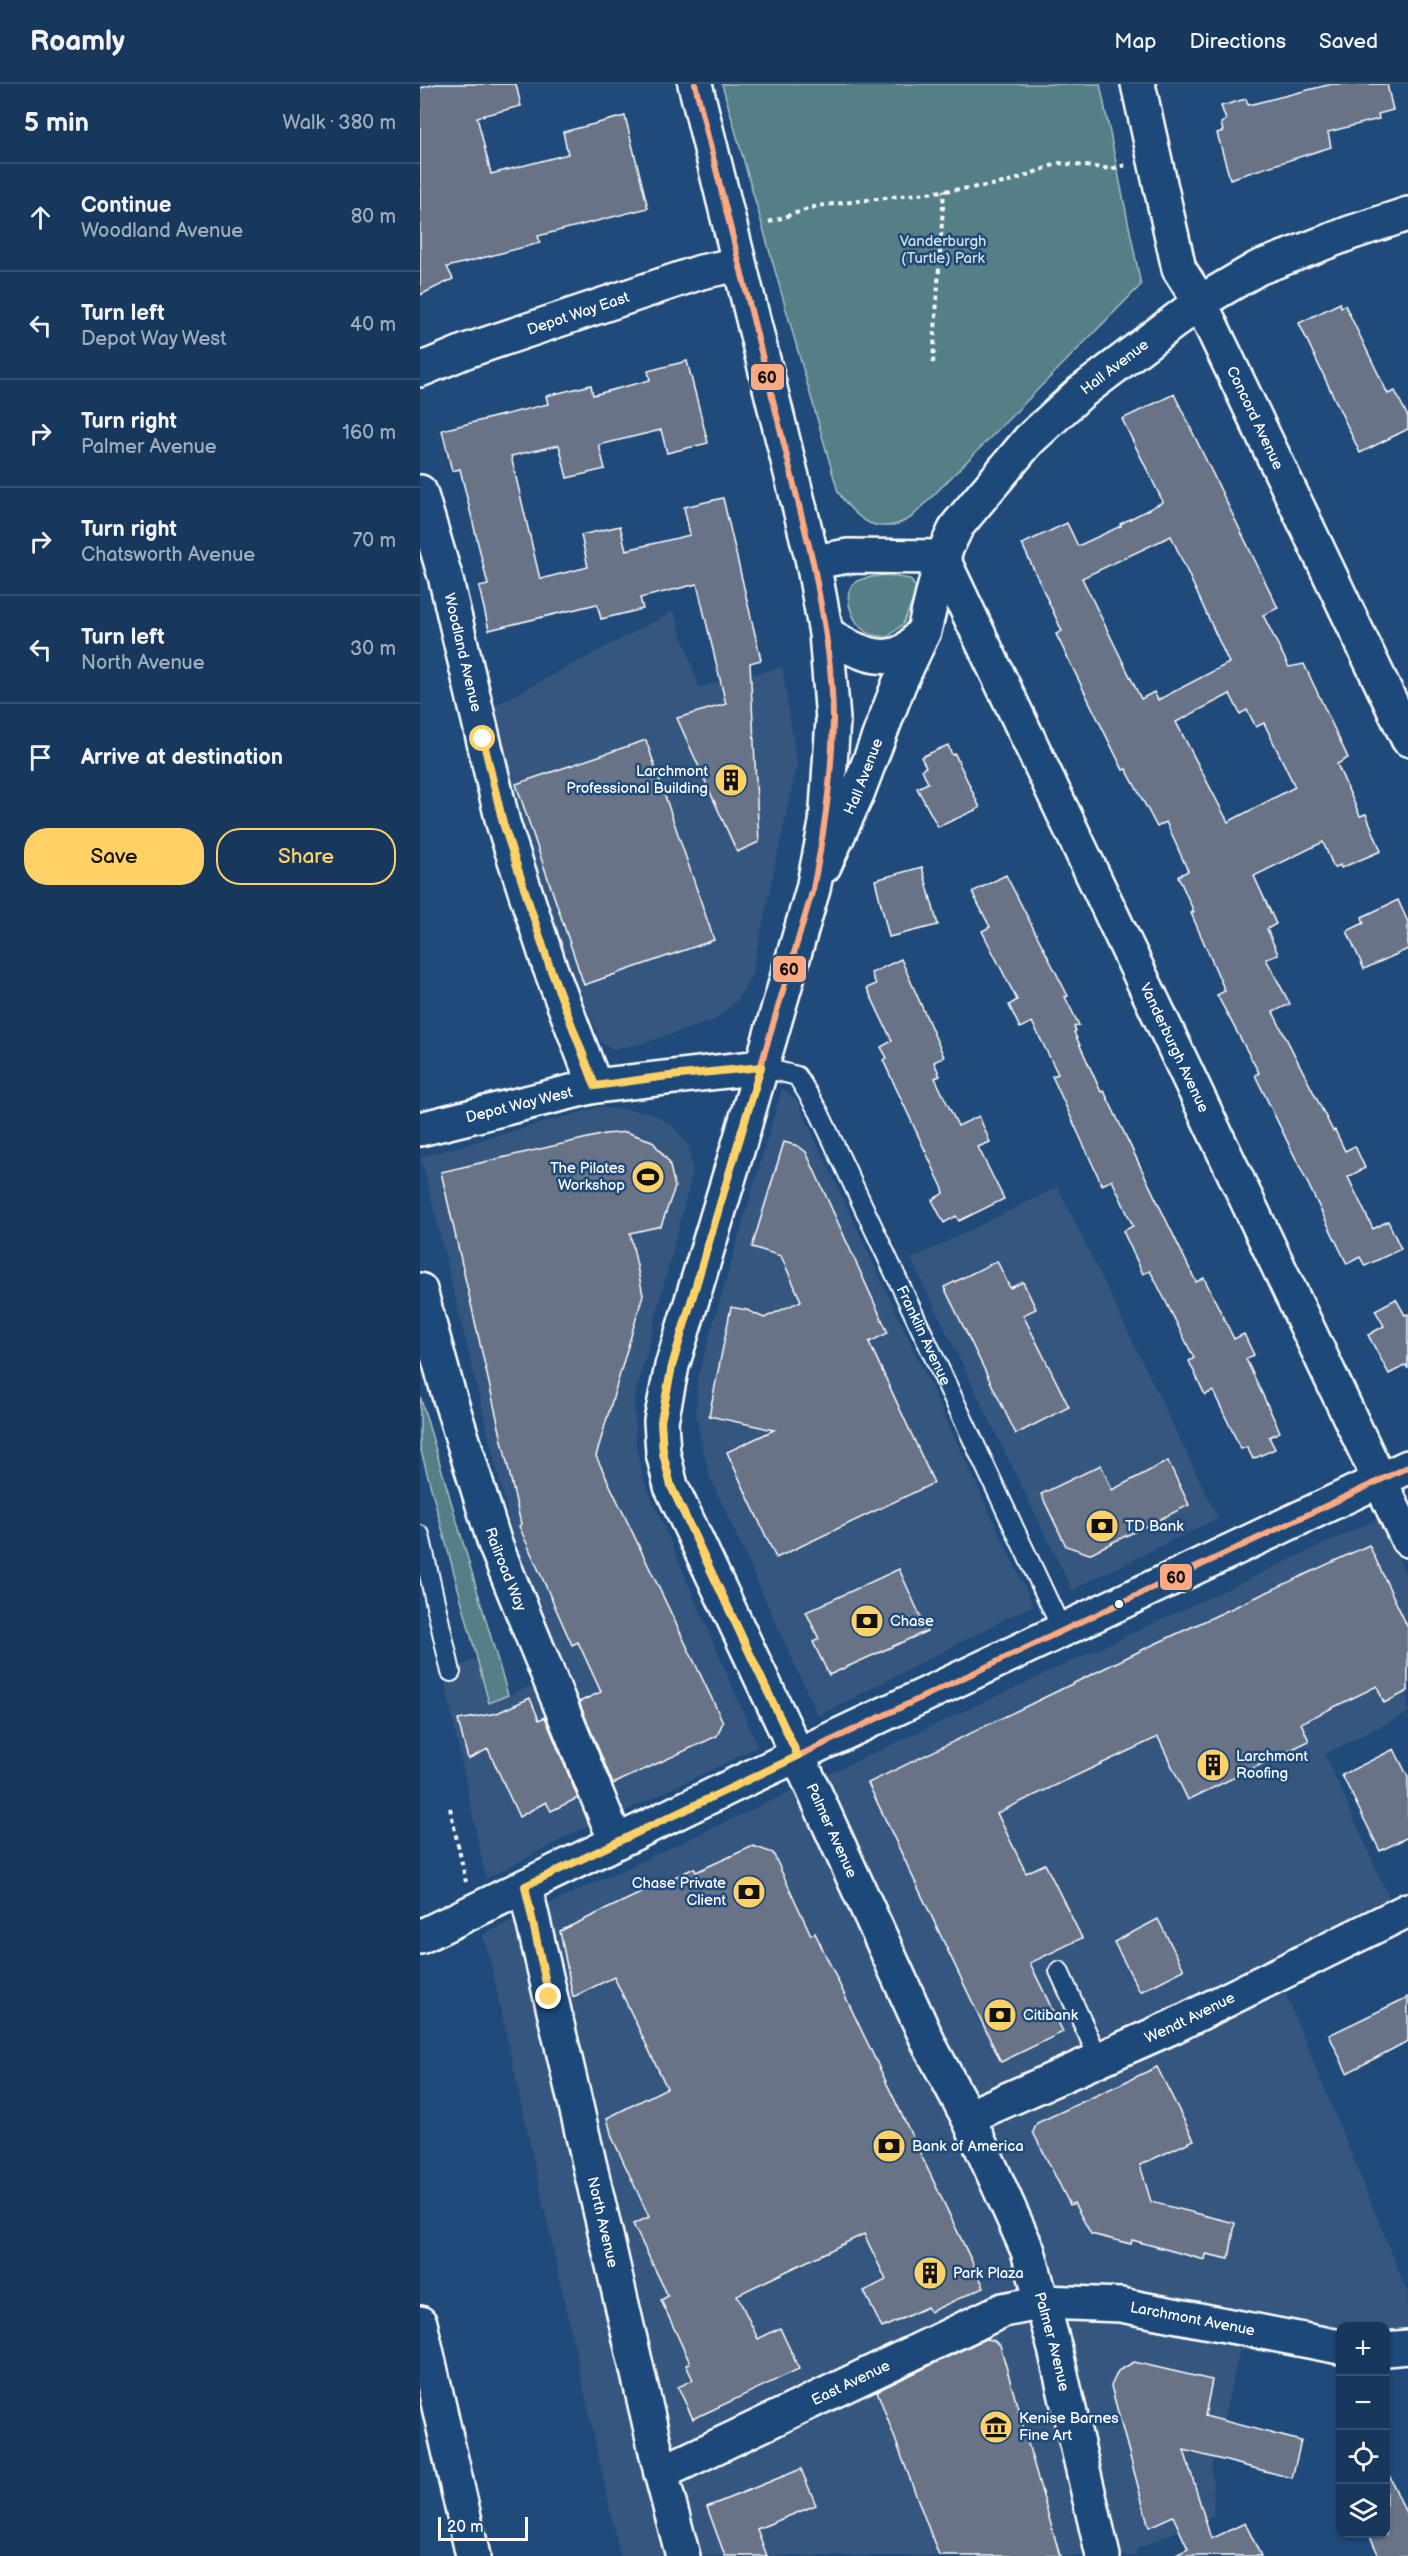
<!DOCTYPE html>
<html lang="en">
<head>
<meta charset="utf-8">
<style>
  body { margin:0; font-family:"Balsamiq Sans",sans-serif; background:#244365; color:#f1f3f6 }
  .controls { position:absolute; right:18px; bottom:18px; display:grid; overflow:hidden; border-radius:12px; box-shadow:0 2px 4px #0004 }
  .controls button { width:54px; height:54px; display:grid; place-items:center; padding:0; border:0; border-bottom:2px solid #365272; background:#17385c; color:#f1f3f6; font:30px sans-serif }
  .scale { position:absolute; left:18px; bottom:15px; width:90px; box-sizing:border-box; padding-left:6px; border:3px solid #fff; border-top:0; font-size:16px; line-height:21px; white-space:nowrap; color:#fff; -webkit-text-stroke:4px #1f4a7a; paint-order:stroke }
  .stop { position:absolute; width:18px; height:18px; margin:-14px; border:4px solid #ffd166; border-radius:50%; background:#fff }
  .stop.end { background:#ffd166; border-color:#fff; box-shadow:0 2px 6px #0008 }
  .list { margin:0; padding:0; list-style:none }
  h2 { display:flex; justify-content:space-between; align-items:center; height:78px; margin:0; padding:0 24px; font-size:26px }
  h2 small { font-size:20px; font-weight:400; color:#9eacbb }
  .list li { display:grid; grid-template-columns:39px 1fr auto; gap:18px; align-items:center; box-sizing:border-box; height:108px; padding:0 24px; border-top:2px solid #365272 }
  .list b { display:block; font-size:22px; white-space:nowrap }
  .list p { margin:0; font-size:20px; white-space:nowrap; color:#9eacbb }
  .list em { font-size:20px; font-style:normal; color:#9eacbb }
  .actions { display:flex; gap:12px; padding:18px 24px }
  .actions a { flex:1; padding:14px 0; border:2px solid #ffd166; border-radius:24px; text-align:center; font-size:21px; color:#ffd166 }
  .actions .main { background:#ffd166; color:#111 }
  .icon { flex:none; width:33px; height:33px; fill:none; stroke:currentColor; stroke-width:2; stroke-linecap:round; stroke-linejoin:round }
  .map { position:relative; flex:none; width:988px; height:2472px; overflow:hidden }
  header { display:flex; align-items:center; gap:36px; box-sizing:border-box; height:84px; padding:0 30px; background:#17385c; border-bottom:2px solid #365272 }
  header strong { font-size:28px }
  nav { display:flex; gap:33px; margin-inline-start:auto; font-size:21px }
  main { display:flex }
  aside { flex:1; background:#17385c }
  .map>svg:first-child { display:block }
  .built { fill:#35567e }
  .green { fill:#557f86; stroke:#aabfc2; stroke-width:1.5 }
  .building { fill:#687388; stroke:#fff; stroke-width:1.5; fill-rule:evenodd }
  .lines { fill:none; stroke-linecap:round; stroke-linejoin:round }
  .service-casing { stroke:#fff; stroke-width:22 }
  .minor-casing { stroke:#fff; stroke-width:38 }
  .tertiary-casing { stroke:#fff; stroke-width:38 }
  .motorway-casing { stroke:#fff; stroke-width:38 }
  .path { stroke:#fff; stroke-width:4; stroke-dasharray:4.5 4.5; stroke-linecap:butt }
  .service { stroke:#1f4a7a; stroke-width:18 }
  .minor { stroke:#1f4a7a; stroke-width:33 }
  .tertiary { stroke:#1f4a7a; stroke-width:33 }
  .motorway { stroke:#1f4a7a; stroke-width:33 }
  .bus-1-casing { stroke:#1f4a7a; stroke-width:10 }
  .bus-1 { stroke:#ffa980; stroke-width:6 }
  .route { stroke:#ffd166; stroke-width:8 }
  .bus-dot { fill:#fff; stroke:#1f4a7a; stroke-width:2 }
  .labels { text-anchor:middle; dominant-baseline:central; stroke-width:5; stroke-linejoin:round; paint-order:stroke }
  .park-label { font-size:15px; fill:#d4dfe1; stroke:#1f4a7a }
  .street-label { font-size:15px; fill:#fff; stroke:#1f4a7a }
  .poi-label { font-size:15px; fill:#fff; stroke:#1f4a7a; text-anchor:start }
  .line-badge { stroke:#1f4a7a; stroke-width:2 }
  .pale-badge-label { font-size:16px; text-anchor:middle; font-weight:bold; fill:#111 }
</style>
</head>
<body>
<header>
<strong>Roamly</strong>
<nav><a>Map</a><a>Directions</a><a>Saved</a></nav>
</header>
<main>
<aside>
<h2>5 min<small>Walk · 380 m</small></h2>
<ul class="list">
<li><svg class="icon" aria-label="ahead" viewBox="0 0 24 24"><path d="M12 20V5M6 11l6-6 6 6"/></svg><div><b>Continue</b><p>Woodland Avenue</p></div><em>80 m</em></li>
<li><svg class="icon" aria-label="left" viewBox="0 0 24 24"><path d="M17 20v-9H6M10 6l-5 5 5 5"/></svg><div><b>Turn left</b><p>Depot Way West</p></div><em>40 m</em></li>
<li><svg class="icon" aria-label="right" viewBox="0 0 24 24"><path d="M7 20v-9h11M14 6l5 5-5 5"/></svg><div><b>Turn right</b><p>Palmer Avenue</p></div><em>160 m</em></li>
<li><svg class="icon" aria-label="right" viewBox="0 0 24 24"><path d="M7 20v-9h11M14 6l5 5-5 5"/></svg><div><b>Turn right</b><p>Chatsworth Avenue</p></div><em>70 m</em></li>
<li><svg class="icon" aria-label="left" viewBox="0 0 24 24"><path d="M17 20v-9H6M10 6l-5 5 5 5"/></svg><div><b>Turn left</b><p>North Avenue</p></div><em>30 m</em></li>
<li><svg class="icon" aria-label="arrive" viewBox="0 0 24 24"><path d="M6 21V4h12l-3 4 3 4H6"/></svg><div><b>Arrive at destination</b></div></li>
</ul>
<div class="actions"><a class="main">Save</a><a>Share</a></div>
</aside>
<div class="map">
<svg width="988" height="2472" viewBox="0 0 988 2472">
  <rect width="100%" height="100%" fill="#1f4a7a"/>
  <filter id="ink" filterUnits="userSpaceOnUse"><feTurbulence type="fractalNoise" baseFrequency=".0167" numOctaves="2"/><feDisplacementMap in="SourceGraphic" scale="12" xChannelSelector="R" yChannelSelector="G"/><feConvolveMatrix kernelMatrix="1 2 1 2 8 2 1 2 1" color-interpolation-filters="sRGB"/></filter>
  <g filter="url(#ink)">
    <g class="built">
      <polygon points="254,527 279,603 362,583 377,680 332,890 316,918 293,937 217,961 192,965 181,958 131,836 91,718 68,625"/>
      <polygon points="362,1004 377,1016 613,1521 398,1632 289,1391 276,1333 277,1295"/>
      <polygon points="179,1023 231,1028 256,1045 269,1063 273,1088 214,1317 216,1363 223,1393 338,1663 196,1732 92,1448 1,1073"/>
      <polygon points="638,1103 798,1434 652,1506 491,1175"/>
      <polygon points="960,1434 988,1495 988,1629 905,1670 983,1845 865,1908 988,2209 988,2278 966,2277 966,2242 920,2242 920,2274 820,2266 792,2382 794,2431 717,2465 716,2472 200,2472 70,1876 62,1851"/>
      <polygon points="56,1575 69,1619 113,1601 175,1738 66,1795 23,1589"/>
    </g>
    <g class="green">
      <path d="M302,0H680L721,201L492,433C459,454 437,437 418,408Z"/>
      <path d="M465,491L490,495L495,502V511L483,540L468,553C459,552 452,552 445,547C433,539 422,512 433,500C440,493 456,493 465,491Z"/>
      <polygon points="0,1312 88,1611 69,1619 0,1363"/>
    </g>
    <g class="building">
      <polygon points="16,0 96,0 101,22 57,33 71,90 148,70 143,48 205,32 228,124 118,152 120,159 27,183 33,195 0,211 0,4"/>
      <polygon points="912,0 967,0 973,26 958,30 959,35 908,48 911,63 810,95 797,49 803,47 801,39 806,36 801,22 826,15 828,21"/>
      <polygon points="920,219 921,223 925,221 968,310 975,307 988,333 988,345 940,369 879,239"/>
      <polygon points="267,277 288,359 247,369 241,346 179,361 185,385 147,394 139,361 91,372 120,495 168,483 161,451 200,442 206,466 270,451 264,423 303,414 341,576 330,579 339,758 317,768 257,634 306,620 277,500 220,514 223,525 181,535 177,520 69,546 59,503 68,501 40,385 32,387 22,346 128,320 126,312 171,301 173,311 230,296 228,287"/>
      <path d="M754,310L858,524L843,531L869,583L884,580L928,674L917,680L940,732L946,730L961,767L921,784L920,781L914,784L903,758L834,792L856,840L847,845L858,870L846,875L870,920L853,928L913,1047L915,1046L925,1067L935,1062L945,1084L928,1093L953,1145L968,1137L981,1165L945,1182L940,1173L927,1180L835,991L839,989L797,911L805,907L771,829L774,828L758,792L768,787L746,738L737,743L706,685L703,686L636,550L642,547L602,460L647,439L658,462L701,442L700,440L743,418L702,335ZM751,452L809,579L738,616L734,608L721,615L662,494ZM810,610L820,630L827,626L836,643L844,639L875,703L808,738L756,638Z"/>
      <polygon points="226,656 294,856 164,901 96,700"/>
      <polygon points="528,661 532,671 535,670 560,724 518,743 497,704 508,699 502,685 506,683 501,673"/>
      <polygon points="502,783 518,841 469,853 455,796"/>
      <polygon points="586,791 648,912 645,913 659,941 654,943 656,947 654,948 681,1008 684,1007 776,1198 784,1194 814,1255 824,1250 834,1271 826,1275 860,1348 849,1353 855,1365 833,1375 827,1363 821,1365 793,1307 785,1311 769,1277 774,1274 736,1198 730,1187 723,1190 703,1147 713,1142 692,1096 682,1101 632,992 638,990 612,938 600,944 589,921 597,916 562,847 570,843 552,808"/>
      <polygon points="978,816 988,838 988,865 944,885 927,847 944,839 942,833"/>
      <polygon points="481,875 524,973 514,978 520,992 515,994 538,1042 559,1032 570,1058 558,1063 584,1115 539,1137 536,1132 524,1139 512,1116 524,1109 523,1105 463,976 467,974 461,963 472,957 447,904 456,900 451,889"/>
      <polygon points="206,1048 232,1057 249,1078 255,1103 241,1142 210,1149 223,1211 176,1372 303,1638 297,1652 193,1700 159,1618 181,1608 158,1558 152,1561 99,1442 101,1440 21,1088 185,1050"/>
      <polygon points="364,1058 378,1062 386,1068 468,1249 449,1258 514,1399 356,1474 307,1368 354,1346 289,1332 311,1223 327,1226 344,1234 381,1217 361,1172 332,1163"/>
      <polygon points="577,1177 590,1204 603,1198 616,1225 603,1231 649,1323 596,1350 524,1203"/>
      <polygon points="976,1215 985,1231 988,1230 988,1285 986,1281 969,1290 948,1251 964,1242 955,1226"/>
      <polygon points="748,1377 769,1421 669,1470 646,1462 621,1410 681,1381 692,1406"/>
      <polygon points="949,1461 988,1544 988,1607 964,1619 957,1602 881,1639 889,1657 768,1716 738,1653 577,1729 606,1789 625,1780 662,1854 610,1879 643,1948 581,1978 448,1699 724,1565"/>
      <polygon points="479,1485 507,1547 409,1591 393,1558 399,1555 386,1528"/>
      <polygon points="110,1614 119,1636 125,1633 158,1714 131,1727 126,1718 99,1733 68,1665 48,1675 38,1636 77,1629"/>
      <polygon points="974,1665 988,1693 988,1753 960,1767 922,1691"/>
      <polygon points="333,1762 353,1769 391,1851 395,1849 564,2203 510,2228 507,2223 462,2244 444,2207 466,2196 444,2150 317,2211 338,2255 360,2244 379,2285 273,2335 258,2303 273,2296 266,2281 270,2279 241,2216 248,2212 213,2140 229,2133 192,2053 187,2034 247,2004 194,1893 153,1913 140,1847 274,1784 276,1788"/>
      <polygon points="738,1835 764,1886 720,1908 694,1858"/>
      <polygon points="988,1913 988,1957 927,1989 909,1951"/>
      <polygon points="737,1983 774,2056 720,2081 731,2118 815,2139 809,2175 786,2170 785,2176 712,2156 711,2160 671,2150 654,2119 650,2121 613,2048 617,2039"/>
      <polygon points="565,2255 573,2256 580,2261 640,2472 519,2472 457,2307"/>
      <polygon points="714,2278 792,2296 785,2332 881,2357 872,2394 764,2366 791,2455 825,2439 841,2472 754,2472 768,2465 753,2432 729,2443 691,2302 698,2287"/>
      <polygon points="966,2384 988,2434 988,2472 959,2472 949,2450 966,2450"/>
      <polygon points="381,2385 396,2421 337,2445 347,2472 305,2472 287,2423"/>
    </g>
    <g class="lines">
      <defs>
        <g id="service">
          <path id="s1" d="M341,983L377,992L399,1028L642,1546"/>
          <polyline points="0,1451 31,1588"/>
          <polyline points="639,1887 679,1975"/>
        </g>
        <g id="minor">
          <path id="s2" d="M718,0L759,185L780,218L988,655"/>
          <path id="s3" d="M0,286L46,267L281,188L319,180"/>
          <path id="s4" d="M0,408L25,492L83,739L129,881L175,1002"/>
          <path id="s5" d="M522,473L988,1456"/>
          <polyline points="393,478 428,472 522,473"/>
          <path d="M406,549C427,563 461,583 486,566C492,562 498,554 503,548"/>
          <path id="s6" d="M404,782L437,710L479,600L504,547L522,473L537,442L609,356L660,309L780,218L838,184L930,149L988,130"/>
          <path id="s7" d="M0,1045L175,1002L341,983"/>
          <path id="s8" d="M0,1206L28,1308L75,1460L196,1758"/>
          <path id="s9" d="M105,1802L241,2389L263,2472"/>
          <path id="s10" d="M548,2033L752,1943L988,1826"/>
          <path id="s11" d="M241,2389L583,2226L624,2218"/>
        </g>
        <g id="tertiary">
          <path id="s12" d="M275,0L393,478L406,549L413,636L406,739L393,805L320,1057L252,1282L241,1337L243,1369L251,1402L378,1672L511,1964L548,2033L608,2167L635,2265L683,2472"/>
          <polyline points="0,1853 316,1700 988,1383"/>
          <path id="s13" d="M624,2218L701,2221L920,2263"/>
          <polyline points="966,2265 988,2263"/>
        </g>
        <polyline id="motorway" points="0,2239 53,2472"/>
      </defs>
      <use href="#service" class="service-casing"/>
      <use href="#minor" class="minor-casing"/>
      <use href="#tertiary" class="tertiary-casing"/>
      <use href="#motorway" class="motorway-casing"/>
      <g class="path">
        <polyline points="349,138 397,122 566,102 589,98 639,79 691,85 706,81"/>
        <polyline points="513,279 524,106"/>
        <polyline points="30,1724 46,1798"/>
      </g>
      <use href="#service" class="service"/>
      <use href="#minor" class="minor"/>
      <use href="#tertiary" class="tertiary"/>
      <use href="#motorway" class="motorway"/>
      <defs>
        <path id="bus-1" d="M275,0L393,478C403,530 413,584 413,637C412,694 404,750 393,805L252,1282L241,1337L243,1369L251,1402L378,1672L988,1383"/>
      </defs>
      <use href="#bus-1" class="bus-1-casing"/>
      <use href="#bus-1" class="bus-1"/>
    </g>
  </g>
  <g class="lines" filter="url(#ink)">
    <polyline class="route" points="63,655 83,739 129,881 175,1002 240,993 341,983 252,1282 241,1337 243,1369 251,1402 378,1672 105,1802 129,1913"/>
  </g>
  <defs>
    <symbol id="building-disc" viewBox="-11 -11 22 22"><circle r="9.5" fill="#ffd166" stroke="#1f4a7a"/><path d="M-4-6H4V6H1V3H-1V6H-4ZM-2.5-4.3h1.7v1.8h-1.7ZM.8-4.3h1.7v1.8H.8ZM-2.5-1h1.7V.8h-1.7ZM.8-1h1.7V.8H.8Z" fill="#111"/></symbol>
    <symbol id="stadium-disc" viewBox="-11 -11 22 22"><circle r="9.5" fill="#ffd166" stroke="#1f4a7a"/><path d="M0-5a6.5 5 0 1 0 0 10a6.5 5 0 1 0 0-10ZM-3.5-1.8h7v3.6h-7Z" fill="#111"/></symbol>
    <symbol id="bank-disc" viewBox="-11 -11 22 22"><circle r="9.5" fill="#ffd166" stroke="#1f4a7a"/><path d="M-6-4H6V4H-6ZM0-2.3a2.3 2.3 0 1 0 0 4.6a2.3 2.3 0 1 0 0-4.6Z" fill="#111"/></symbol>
    <symbol id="museum-disc" viewBox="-11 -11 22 22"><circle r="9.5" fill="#ffd166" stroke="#1f4a7a"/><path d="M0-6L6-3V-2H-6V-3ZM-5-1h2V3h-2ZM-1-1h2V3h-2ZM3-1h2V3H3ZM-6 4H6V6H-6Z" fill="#111"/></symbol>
  </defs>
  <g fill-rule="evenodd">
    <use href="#building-disc" x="292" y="677" width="38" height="38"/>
    <use href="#stadium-disc" x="209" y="1074" width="38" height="38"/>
    <use href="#bank-disc" x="663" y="1423" width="38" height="38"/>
    <use href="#bank-disc" x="428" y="1518" width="38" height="38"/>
    <use href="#building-disc" x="774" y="1662" width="38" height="38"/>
    <use href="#bank-disc" x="310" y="1789" width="38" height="38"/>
    <use href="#bank-disc" x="561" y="1912" width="38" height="38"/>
    <use href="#bank-disc" x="450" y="2043" width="38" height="38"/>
    <use href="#building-disc" x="491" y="2170" width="38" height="38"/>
    <use href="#museum-disc" x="557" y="2324" width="38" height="38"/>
  </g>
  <circle class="bus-dot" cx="699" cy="1520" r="5"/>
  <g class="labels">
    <g class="park-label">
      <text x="523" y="157">Vanderburgh<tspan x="523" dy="17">(Turtle) Park</tspan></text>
    </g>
    <g class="street-label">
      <text stroke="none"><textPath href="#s3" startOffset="168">Depot Way East</textPath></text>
      <text stroke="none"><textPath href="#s6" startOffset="591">Hall Avenue</textPath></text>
      <text stroke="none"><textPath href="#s2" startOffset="357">Concord Avenue</textPath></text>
      <text stroke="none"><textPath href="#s4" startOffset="166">Woodland Avenue</textPath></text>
      <text stroke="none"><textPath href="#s6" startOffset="98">Hall Avenue</textPath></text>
      <text stroke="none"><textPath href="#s5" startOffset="543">Vanderburgh Avenue</textPath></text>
      <text stroke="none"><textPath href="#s7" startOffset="102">Depot Way West</textPath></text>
      <text stroke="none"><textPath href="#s1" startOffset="326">Franklin Avenue</textPath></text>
      <text stroke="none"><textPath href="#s8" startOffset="292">Railroad Way</textPath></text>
      <text stroke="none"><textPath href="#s12" startOffset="1822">Palmer Avenue</textPath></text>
      <text stroke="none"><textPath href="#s10" startOffset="243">Wendt Avenue</textPath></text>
      <text stroke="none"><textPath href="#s9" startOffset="345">North Avenue</textPath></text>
      <text stroke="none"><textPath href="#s13" startOffset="150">Larchmont Avenue</textPath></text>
      <text stroke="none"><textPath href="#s12" startOffset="2380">Palmer Avenue</textPath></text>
      <text stroke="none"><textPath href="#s11" startOffset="210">East Avenue</textPath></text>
    </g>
    <g class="poi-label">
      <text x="288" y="687" text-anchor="end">Larchmont<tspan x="288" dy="17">Professional Building</tspan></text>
      <text x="205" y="1084" text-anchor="end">The Pilates<tspan x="205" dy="17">Workshop</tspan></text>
      <text x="705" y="1442">TD Bank</text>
      <text x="470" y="1537">Chase</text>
      <text x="816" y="1672">Larchmont<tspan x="816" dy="17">Roofing</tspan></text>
      <text x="306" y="1799" text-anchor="end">Chase Private<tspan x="306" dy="17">Client</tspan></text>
      <text x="603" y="1931">Citibank</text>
      <text x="492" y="2062">Bank of America</text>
      <text x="533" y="2189">Park Plaza</text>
      <text x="599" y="2334">Kenise Barnes<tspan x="599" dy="17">Fine Art</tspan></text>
    </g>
  </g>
  <g class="line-badge">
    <rect x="330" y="279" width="35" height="28" rx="6" fill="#ffa980"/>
    <rect x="352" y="871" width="35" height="28" rx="6" fill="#ffa980"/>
    <rect x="739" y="1479" width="34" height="28" rx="6" fill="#ffa980"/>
  </g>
  <g class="pale-badge-label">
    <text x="347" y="299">60</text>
    <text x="369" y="891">60</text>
    <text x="756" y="1499">60</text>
  </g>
</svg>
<div class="controls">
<button>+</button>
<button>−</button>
<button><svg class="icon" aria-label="locate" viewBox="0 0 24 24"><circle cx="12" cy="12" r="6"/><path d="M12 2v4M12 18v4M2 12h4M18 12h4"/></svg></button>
<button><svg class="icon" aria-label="layers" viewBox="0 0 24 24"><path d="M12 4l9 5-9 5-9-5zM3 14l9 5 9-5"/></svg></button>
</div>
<div class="scale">20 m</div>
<div class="stop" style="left:63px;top:655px"></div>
<div class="stop end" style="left:129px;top:1913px"></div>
</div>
</main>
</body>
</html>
